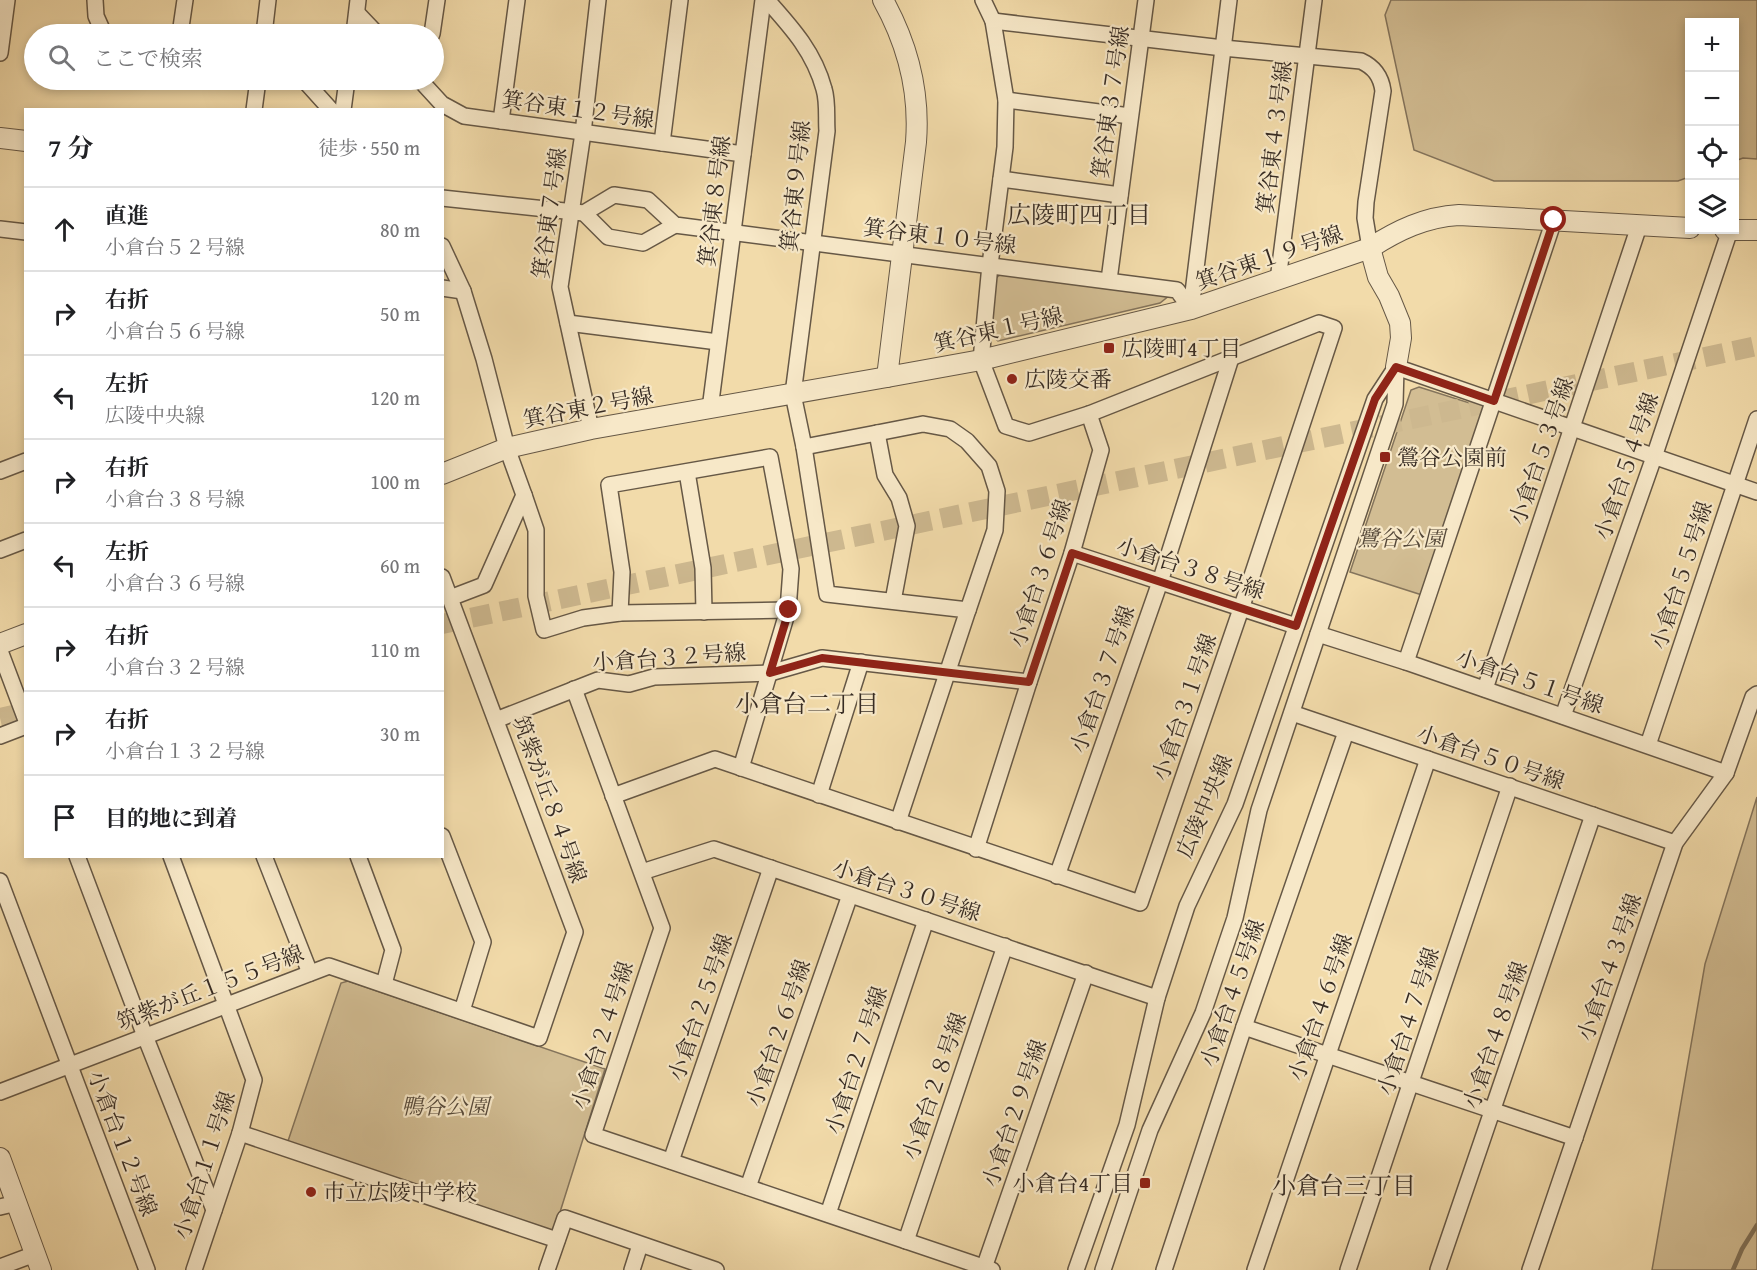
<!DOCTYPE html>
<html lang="ja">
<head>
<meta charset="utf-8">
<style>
  body { margin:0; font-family:"Gentium Book Plus","Noto Serif JP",serif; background:#f2f2f2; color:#202124 }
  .controls { position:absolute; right:18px; top:18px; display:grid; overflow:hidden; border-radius:0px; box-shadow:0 3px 9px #0003 }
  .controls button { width:54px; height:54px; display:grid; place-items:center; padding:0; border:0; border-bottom:2px solid #e0e0e0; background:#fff; color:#202124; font:30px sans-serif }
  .stop { position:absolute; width:18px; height:18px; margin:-14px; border:4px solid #8f2418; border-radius:50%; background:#fff }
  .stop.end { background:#8f2418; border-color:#fff; box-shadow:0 2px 6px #0008 }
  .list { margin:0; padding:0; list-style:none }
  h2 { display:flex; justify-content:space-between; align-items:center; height:78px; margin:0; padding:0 24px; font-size:26px }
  h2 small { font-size:20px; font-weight:400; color:#757577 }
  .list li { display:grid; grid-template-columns:39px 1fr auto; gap:18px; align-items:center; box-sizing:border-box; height:84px; padding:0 24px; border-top:2px solid #e0e0e0 }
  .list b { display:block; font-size:22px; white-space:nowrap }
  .list p { margin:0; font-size:20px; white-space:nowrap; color:#757577 }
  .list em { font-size:20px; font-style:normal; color:#757577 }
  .icon { flex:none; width:33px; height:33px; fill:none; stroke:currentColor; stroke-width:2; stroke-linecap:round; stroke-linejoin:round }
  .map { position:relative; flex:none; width:1757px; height:1270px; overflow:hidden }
  .search { position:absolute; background:#fff; box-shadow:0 3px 9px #0003; left:24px; top:24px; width:420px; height:66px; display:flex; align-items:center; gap:15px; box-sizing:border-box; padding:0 21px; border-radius:33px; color:#757577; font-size:22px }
  .panel { position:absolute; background:#fff; box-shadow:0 3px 9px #0003; left:24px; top:108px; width:420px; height:750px; border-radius:0px }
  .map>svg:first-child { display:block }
  .green { fill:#d2bd93; stroke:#84745c; stroke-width:1.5 }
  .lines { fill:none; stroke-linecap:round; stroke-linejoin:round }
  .stream { stroke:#817259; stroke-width:4.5 }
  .tertiary-tunnel { stroke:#cdb88f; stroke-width:20; stroke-dasharray:20 10; stroke-linecap:butt }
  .minor-casing { stroke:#665846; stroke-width:18 }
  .tertiary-casing { stroke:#665846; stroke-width:22 }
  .minor { stroke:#f7e8c8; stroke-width:15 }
  .tertiary { stroke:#f7e8c8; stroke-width:20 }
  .route { stroke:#8f2418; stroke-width:8 }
  .poi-dot { fill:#8f2418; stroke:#f7e8c8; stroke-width:2 }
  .labels { text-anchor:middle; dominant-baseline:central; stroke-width:4.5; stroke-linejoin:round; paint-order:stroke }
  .street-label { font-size:22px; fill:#372c24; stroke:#f7e8c8 }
  .poi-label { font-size:22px; fill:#372c24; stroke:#f7e8c8; text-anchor:start }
  .park-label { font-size:22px; font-style:italic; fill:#56493a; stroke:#f7e8c8 }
  .neighbourhood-label { font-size:24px; fill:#372c24; stroke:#f7e8c8 }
</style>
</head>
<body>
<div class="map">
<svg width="1757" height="1270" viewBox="0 0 1757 1270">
  <rect width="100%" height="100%" fill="#f2dbaa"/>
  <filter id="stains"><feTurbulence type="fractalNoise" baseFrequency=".00333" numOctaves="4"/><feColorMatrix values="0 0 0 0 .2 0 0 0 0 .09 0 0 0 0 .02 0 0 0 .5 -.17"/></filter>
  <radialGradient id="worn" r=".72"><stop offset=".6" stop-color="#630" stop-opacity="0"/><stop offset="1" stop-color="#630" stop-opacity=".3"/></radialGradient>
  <g class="green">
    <polygon points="1391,0 1757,0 1757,159 1743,158 1735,161 1734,22 1690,22 1689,177 1678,181 1494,181 1414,150 1385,15"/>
    <polygon points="1004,272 1170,295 1160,303 998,341 989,333 996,278"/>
    <polygon points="1419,387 1476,405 1481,415 1422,595 1350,572 1411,390"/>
    <polygon points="1757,797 1757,1270 1652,1270 1705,964"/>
    <polygon points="348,981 605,1069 555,1228 550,1233 287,1144 341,983"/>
  </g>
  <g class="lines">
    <polyline class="stream" points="1733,1270 1742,1249 1757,1225"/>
    <g class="tertiary-tunnel">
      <polyline points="442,624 1757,346"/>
      <polyline points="0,718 26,712"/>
    </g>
    <defs>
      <g id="minor">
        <polyline points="95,0 96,16 104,34"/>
        <path d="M767,0C792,28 814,52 824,89C828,102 826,118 827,131L793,394L804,447L827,594L968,610L898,822"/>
        <polyline points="357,13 377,34"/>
        <path d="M993,21L1223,48L1361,61C1374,67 1381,76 1383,91L1366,202L1365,218L1370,248"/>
        <polyline points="180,34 185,0"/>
        <polyline points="264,34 268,0"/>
        <polyline points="354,34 358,0"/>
        <polyline points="432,34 437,0"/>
        <polyline points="0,53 7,0"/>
        <polyline points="304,80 331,110"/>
        <polyline points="420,80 442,104 464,116 743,154"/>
        <polyline points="1006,100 1130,116"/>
        <polyline points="254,110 258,80"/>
        <polyline points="343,110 347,80"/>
        <polyline points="501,121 517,0"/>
        <polyline points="662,143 680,0"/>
        <polyline points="1001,179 1120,195"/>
        <polyline points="442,198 584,213 614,195 648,200 675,225 1177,290 1191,309"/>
        <polyline points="584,213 608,237 643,243 675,225"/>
        <polyline points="0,229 26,232"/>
        <polyline points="442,246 463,291 484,359 507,448 524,495 484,585 450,598"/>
        <polyline points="1109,280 1146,0"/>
        <polyline points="1278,280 1314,0"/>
        <polyline points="442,288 463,291"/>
        <polyline points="1191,309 1229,0"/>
        <polyline points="568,323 718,342"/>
        <polyline points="1396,367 1757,492"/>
        <polyline points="710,409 763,0"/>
        <polyline points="591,429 560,287 583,133 598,0"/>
        <polyline points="877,433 923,424 950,429 967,441 989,466 997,491 995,530 968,610"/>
        <polyline points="804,447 877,433 885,475 899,498 907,526 893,601"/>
        <polyline points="0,471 26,461"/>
        <polyline points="687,472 703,568 704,612"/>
        <polyline points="524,495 536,530 536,596 544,630 583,618 620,613 788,610 741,768"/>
        <polyline points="0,550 26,540"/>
        <polyline points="1072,553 1296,626"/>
        <polyline points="620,613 622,572 609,485 770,457 791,569 788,610"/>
        <polyline points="1318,634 1406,662 1726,773"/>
        <polyline points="0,651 26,720"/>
        <polyline points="1406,662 1554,220"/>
        <polyline points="574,689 662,928 593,1135 992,1270"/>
        <polyline points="1485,689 1639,226"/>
        <polyline points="1292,713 1675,843"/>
        <polyline points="1563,716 1654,457 1730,230"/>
        <polyline points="496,720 598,680 629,684 654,677 770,673 822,658 1029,682"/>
        <polyline points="0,736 26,726"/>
        <polyline points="1648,745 1757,419"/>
        <polyline points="819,795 861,662"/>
        <polyline points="613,796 715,759 1140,903 1241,609 1334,328 1319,323 1089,414 1029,433 1006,426 981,360 990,265 1005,147 1006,100 993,21 983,0"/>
        <polyline points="442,836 483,942 462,1011"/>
        <polyline points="976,849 1029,682 1072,553 1101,450 1089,414"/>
        <polyline points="77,856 145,1036 214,1210"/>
        <polyline points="171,856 254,1080 240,1133 194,1270"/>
        <polyline points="264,856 310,973"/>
        <polyline points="358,856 393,950 384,984"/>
        <polyline points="642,872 714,849 1157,998"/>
        <polyline points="1057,876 1160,582 1231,358"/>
        <polyline points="0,881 147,1270"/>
        <polyline points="1244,1027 1575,1138"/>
        <polyline points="0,1092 329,966 539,1038 575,932 442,577"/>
        <polyline points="240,1133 557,1240"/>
        <polyline points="671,1161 771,868"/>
        <polyline points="748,1187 850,895"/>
        <polyline points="0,1207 17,1203"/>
        <polyline points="828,1214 926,920"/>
        <polyline points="906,1241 1005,946"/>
        <polyline points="0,1267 35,1254"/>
        <polyline points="984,1268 1086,973"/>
        <polyline points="547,1270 565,1218 716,1270"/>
        <polyline points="632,1270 640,1245"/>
        <polyline points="1076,1270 1127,1125 1157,998 1187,906 1235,804 1375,399 1396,367"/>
        <polyline points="1103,1270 1150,1130 1203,1013 1235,918 1259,810 1395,404 1396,367"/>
        <polyline points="1164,1270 1244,1027 1346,732"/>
        <polyline points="1255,1270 1428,759"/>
        <polyline points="1348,1270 1510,786"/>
        <polyline points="1438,1270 1593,815"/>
        <polyline points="1530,1270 1675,843 1726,773 1753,697 1757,694"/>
      </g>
      <g id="tertiary">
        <path d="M883,0C908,45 920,91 916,142L887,377L981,360L1191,309L1370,248C1398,230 1425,217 1459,215L1690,228"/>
        <polyline points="0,138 26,141"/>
        <polyline points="1725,230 1757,230"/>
        <polyline points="1370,248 1378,277 1389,296 1400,323 1401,338 1396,367"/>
        <polyline points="442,474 507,448 591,429 887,377"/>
        <polyline points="0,644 26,634"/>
        <polyline points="0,1158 41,1270"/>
      </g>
    </defs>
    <use href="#minor" class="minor-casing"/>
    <use href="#tertiary" class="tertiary-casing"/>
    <use href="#minor" class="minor"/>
    <use href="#tertiary" class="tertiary"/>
  </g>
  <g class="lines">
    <polyline class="route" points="789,610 770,673 822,658 1029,682 1072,553 1296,626 1375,399 1396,367 1494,401 1554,220"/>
  </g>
  <g class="poi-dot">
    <rect x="1103" y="342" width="12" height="12" rx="3"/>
    <circle cx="1012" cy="379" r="6"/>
    <rect x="1379" y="451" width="12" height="12" rx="3"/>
    <rect x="1139" y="1177" width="12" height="12" rx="3"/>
    <circle cx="311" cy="1192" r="6"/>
  </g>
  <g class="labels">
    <g class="street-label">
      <text transform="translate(1110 102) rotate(-82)">箕谷東３７号線</text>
      <text transform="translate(578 109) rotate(8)">箕谷東１２号線</text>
      <text transform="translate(1274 137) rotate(-83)">箕谷東４３号線</text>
      <text transform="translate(795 186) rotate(-84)">箕谷東９号線</text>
      <text transform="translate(714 201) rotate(-83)">箕谷東８号線</text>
      <text transform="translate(549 213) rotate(-82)">箕谷東７号線</text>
      <text transform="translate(940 236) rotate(7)">箕谷東１０号線</text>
      <text transform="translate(1269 257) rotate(-19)">箕谷東１９号線</text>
      <text transform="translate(998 329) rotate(-13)">箕谷東１号線</text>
      <text transform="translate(588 407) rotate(-11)">箕谷東２号線</text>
      <text transform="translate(1541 451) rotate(-71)">小倉台５３号線</text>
      <text transform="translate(1626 466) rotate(-71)">小倉台５４号線</text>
      <text transform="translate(1191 568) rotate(18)">小倉台３８号線</text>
      <text transform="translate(1040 573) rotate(-72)">小倉台３６号線</text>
      <text transform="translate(1681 575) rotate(-72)">小倉台５５号線</text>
      <text transform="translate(669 657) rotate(-4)">小倉台３２号線</text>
      <text transform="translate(1102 679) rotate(-71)">小倉台３７号線</text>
      <text transform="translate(1530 681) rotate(19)">小倉台５１号線</text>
      <text transform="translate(1184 707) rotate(-71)">小倉台３１号線</text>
      <text transform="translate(1491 757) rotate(19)">小倉台５０号線</text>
      <text transform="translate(550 799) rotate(70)">筑紫が丘８４号線</text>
      <text transform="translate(1204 806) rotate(-67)">広陵中央線</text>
      <text transform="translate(907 890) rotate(18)">小倉台３０号線</text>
      <text transform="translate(1609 967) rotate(-71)">小倉台４３号線</text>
      <text transform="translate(210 987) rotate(-21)">筑紫が丘１５５号線</text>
      <text transform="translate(1232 993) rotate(-71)">小倉台４５号線</text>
      <text transform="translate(700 1007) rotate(-71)">小倉台２５号線</text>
      <text transform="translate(1320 1007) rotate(-71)">小倉台４６号線</text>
      <text transform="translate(1408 1021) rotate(-72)">小倉台４７号線</text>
      <text transform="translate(778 1033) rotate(-71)">小倉台２６号線</text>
      <text transform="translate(602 1035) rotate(-72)">小倉台２４号線</text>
      <text transform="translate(1495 1035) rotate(-71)">小倉台４８号線</text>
      <text transform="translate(856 1060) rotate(-72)">小倉台２７号線</text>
      <text transform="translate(934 1086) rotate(-71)">小倉台２８号線</text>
      <text transform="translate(1014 1113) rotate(-71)">小倉台２９号線</text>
      <text transform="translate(123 1143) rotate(69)">小倉台１２号線</text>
      <text transform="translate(204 1165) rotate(-72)">小倉台１１号線</text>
    </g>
    <g class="poi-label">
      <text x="1121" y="348">広陵町4丁目</text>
      <text x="1024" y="379">広陵交番</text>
      <text x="1397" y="457">鶯谷公園前</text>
      <text x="1133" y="1183" text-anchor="end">小倉台4丁目</text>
      <text x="323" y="1192">市立広陵中学校</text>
    </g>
    <g class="park-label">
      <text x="1401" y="538">鷺谷公園</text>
      <text x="445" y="1106">鴨谷公園</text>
    </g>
    <g class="neighbourhood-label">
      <text x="1079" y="214">広陵町四丁目</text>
      <text x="807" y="703">小倉台二丁目</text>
      <text x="1344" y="1185">小倉台三丁目</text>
    </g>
  </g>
  <rect width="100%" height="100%" filter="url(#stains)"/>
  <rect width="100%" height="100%" fill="url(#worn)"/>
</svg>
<div class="controls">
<button>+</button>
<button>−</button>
<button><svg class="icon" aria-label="locate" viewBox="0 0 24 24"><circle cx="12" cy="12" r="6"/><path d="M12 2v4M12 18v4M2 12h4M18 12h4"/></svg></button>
<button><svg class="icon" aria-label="layers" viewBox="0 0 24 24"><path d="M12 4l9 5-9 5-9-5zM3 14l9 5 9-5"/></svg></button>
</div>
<div class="stop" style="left:1554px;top:220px"></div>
<div class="stop end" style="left:789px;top:610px"></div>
<div class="search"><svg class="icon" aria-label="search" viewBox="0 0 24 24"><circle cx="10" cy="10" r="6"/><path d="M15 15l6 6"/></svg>ここで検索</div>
<section class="panel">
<h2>7 分<small>徒歩 · 550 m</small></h2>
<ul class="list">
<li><svg class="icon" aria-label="ahead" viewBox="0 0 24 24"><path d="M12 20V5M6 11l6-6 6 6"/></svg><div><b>直進</b><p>小倉台５２号線</p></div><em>80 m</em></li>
<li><svg class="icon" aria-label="right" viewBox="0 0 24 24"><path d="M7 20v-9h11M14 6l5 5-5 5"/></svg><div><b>右折</b><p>小倉台５６号線</p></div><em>50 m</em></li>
<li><svg class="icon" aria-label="left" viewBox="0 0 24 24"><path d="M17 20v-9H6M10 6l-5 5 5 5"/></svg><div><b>左折</b><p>広陵中央線</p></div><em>120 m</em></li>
<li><svg class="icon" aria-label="right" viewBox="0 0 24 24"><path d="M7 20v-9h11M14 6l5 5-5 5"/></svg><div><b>右折</b><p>小倉台３８号線</p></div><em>100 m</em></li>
<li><svg class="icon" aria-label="left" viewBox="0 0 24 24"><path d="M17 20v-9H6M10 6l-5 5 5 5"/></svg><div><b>左折</b><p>小倉台３６号線</p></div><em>60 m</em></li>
<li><svg class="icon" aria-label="right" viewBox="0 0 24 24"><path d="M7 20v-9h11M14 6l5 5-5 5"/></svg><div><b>右折</b><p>小倉台３２号線</p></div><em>110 m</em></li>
<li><svg class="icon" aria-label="right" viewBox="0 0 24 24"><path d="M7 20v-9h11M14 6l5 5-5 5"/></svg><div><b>右折</b><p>小倉台１３２号線</p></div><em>30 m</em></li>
<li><svg class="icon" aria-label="arrive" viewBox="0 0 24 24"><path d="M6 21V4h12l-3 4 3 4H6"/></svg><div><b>目的地に到着</b></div></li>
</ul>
</section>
</div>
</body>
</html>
